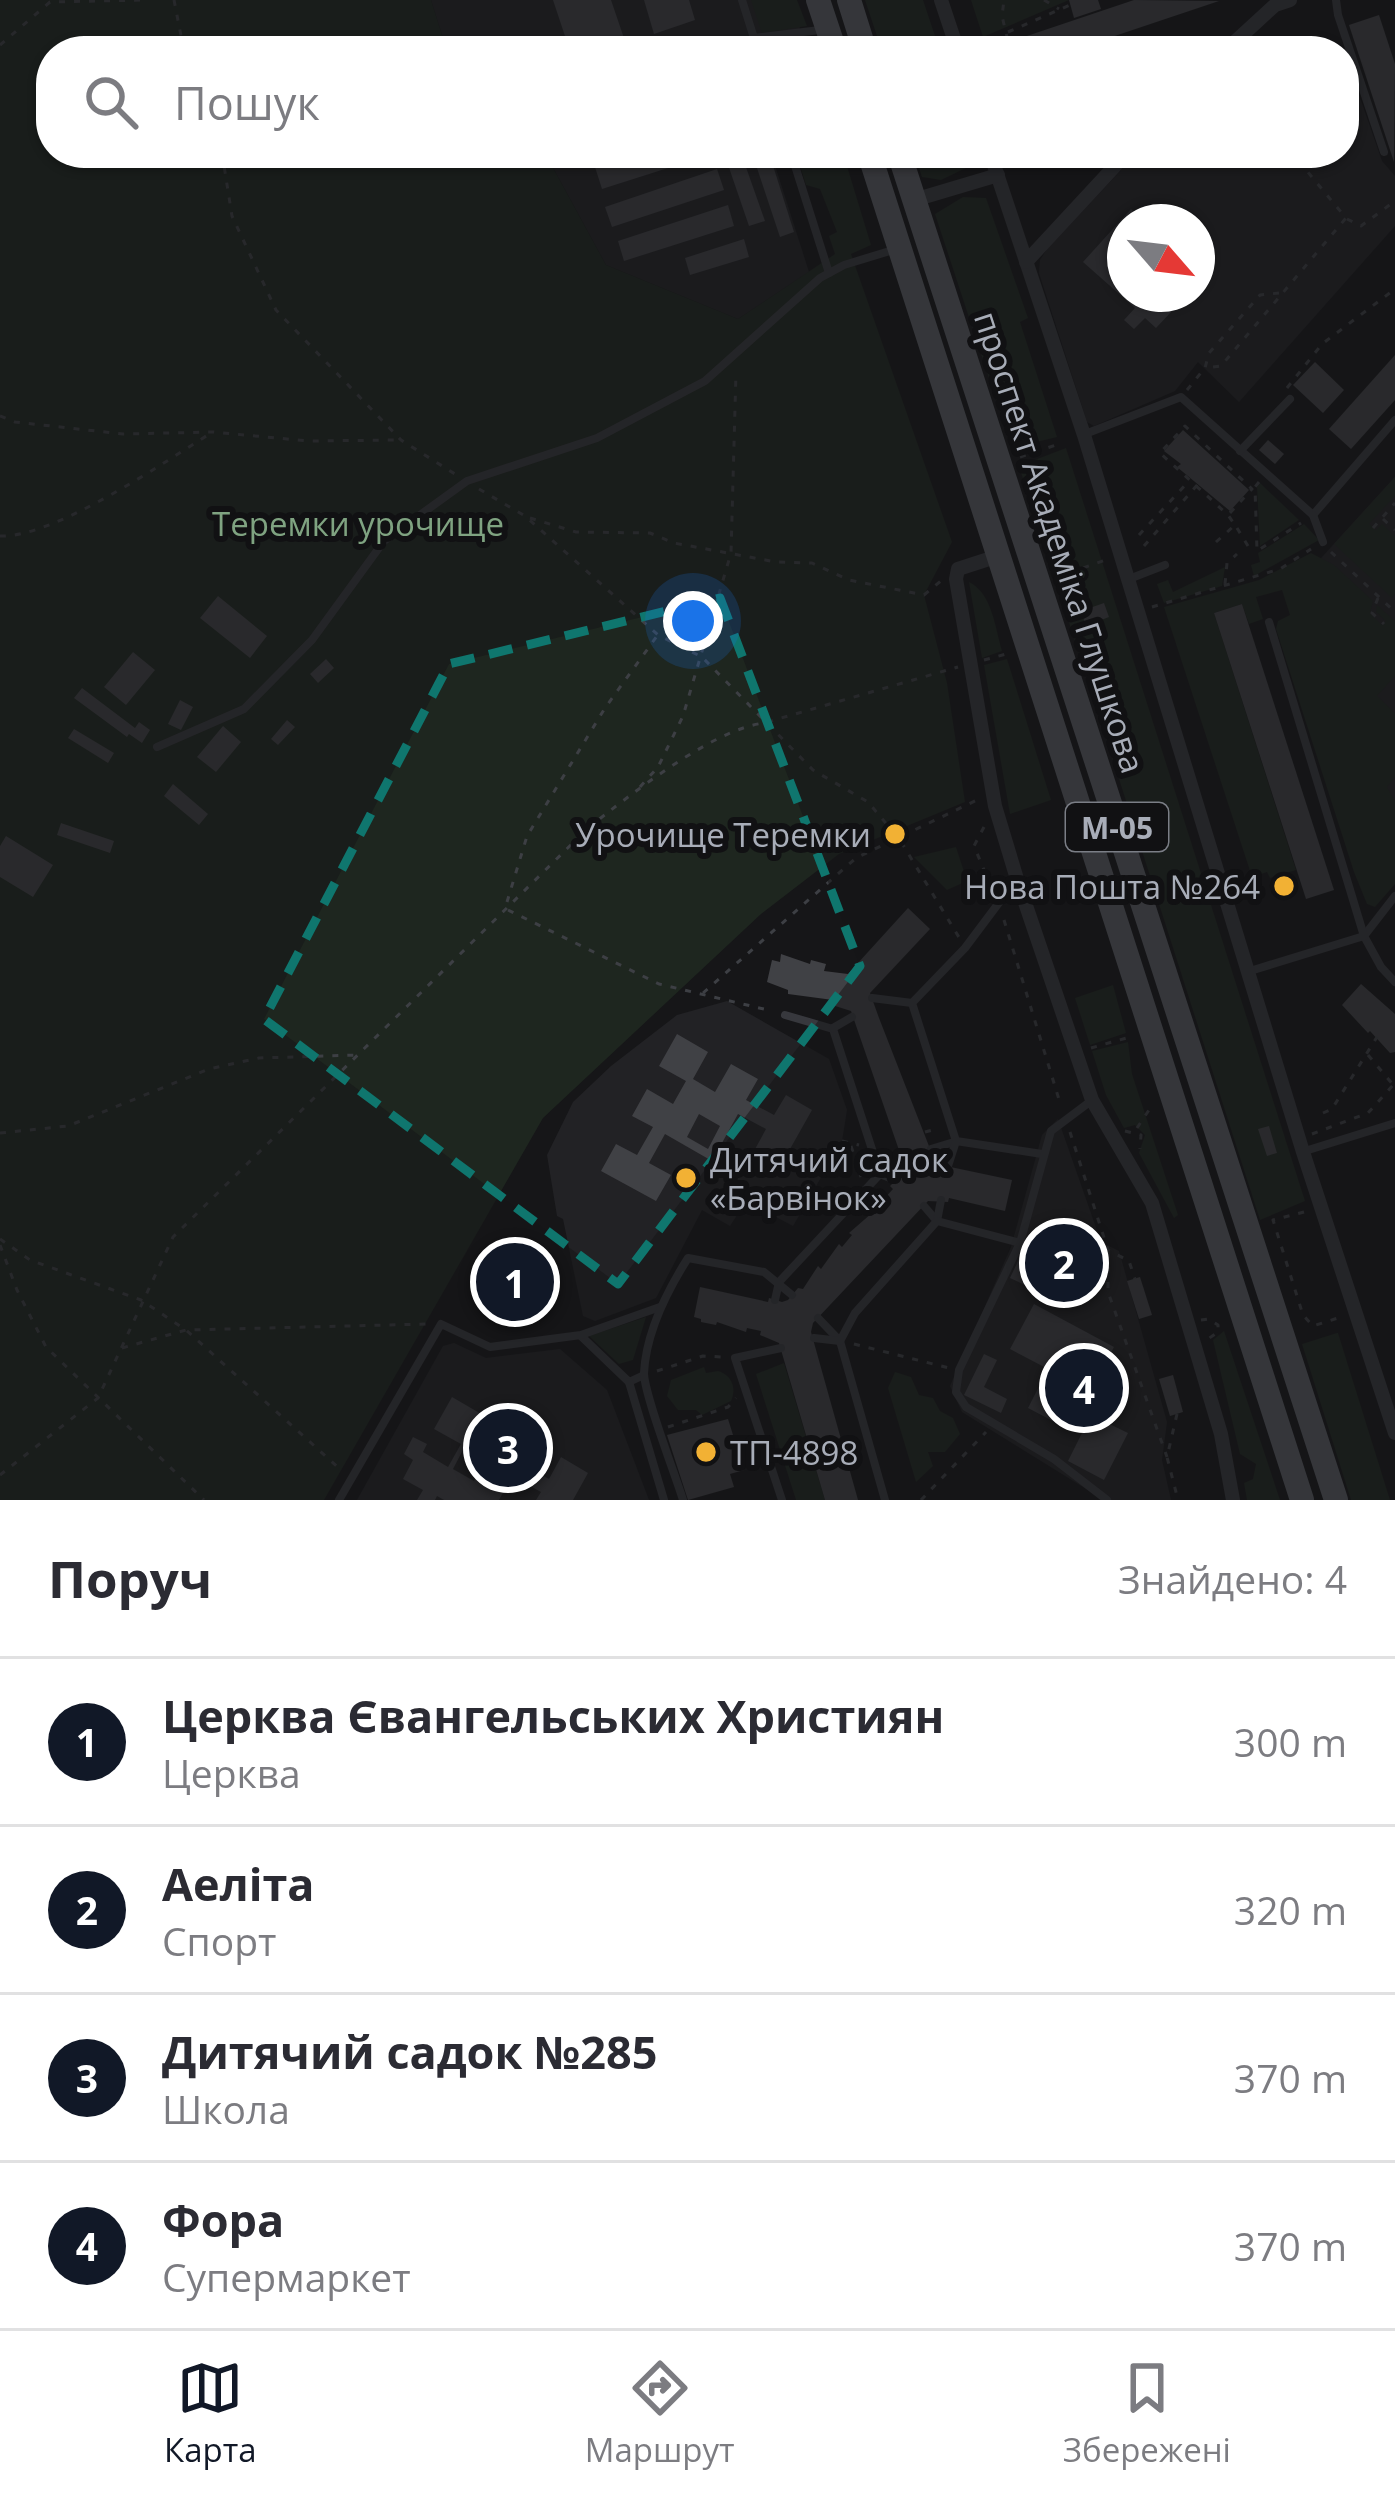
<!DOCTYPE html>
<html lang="uk">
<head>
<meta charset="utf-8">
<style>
  body { margin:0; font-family:"Open Sans",sans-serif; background:#f7f7f7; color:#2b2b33 }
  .compass { position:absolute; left:1107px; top:204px; width:108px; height:108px; border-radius:50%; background:#fff; box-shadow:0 3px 9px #0004; rotate:118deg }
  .you { position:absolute; left:693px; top:621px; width:42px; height:42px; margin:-30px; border:9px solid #fff; border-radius:50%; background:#1a73e8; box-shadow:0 0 0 18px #1a73e833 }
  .badge { display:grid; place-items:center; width:78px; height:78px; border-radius:50%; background:#111827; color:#fff; font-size:39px; font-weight:700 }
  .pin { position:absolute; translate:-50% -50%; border:6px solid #fff; box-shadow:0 3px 12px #0006 }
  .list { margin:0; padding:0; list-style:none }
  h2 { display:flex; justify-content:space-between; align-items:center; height:156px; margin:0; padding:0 48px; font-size:51px }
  h2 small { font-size:39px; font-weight:400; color:#7c7c81 }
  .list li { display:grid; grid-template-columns:78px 1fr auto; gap:36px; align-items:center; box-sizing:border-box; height:168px; padding:0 48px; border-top:3px solid #e1e1e2 }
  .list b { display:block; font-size:45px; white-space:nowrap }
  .list p { margin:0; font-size:39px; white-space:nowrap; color:#7c7c81 }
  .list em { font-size:39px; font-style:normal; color:#7c7c81 }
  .icon { flex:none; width:66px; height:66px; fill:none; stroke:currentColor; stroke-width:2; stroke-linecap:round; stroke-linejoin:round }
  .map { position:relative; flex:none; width:1395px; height:1500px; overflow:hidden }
  .search { position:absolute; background:#fff; box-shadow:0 3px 9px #0004; left:36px; right:36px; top:36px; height:132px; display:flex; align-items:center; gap:30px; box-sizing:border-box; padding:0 42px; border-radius:48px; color:#7c7c81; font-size:45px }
  .sheet { height:828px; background:#fff }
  nav { display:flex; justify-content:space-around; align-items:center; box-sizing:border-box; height:168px; border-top:3px solid #e1e1e2; background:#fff; font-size:33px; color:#7c7c81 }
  nav a { display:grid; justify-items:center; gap:6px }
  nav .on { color:#111827 }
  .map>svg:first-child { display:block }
  .built { fill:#222225; fill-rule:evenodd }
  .green { fill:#1e261f }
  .building { fill:#404145; fill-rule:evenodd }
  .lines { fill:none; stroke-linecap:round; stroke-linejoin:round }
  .path { stroke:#3d3f44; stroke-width:3; stroke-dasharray:6 9; stroke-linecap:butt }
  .service { stroke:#37383d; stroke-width:8 }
  .minor { stroke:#37383d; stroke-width:14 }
  .trunk { stroke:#5b5e65; stroke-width:24 }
  .marked { fill:none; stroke:#0f766e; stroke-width:9; stroke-dasharray:24 15; stroke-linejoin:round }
  .poi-dot { fill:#f2b134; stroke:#111113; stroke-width:4.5 }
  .labels { text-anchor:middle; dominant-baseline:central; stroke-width:12; stroke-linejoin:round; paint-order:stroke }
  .shield { fill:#111113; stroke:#7b7e86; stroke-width:3 }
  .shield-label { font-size:30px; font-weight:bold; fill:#a8adb8 }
  .park-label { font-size:33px; fill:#7fa381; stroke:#111113 }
  .street-label { font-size:33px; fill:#a8adb8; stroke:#111113 }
  .poi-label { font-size:33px; fill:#a8adb8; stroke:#111113; text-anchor:end }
</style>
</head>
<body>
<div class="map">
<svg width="1395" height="1500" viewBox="0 0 1395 1500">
  <rect width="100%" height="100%" fill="#161618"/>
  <g class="built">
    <polygon points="431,0 791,0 805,45 788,51 447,51"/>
    <path d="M1344,52L1382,161L1395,176V226L1239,402L1198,362L1175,391L1094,426L1087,422L1039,273L1040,260L1047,249L1137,153H1344ZM1125,222H1197V294H1125Z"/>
    <polygon points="545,153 771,153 809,272 738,319 606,265"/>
    <polygon points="1395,477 1395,839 1313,567"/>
    <polygon points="727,1001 829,1059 847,1110 842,1141 793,1226 746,1201 730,1226 702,1210 656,1298 595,1321 583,1316 563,1219 557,1216 547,1155 573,1102 611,1066 677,1015"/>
    <polygon points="1058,1119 1101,1242 1119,1251 1167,1422 1162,1460 1171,1500 1104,1500 962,1412 950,1386 1011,1247 1042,1135"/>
    <polygon points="454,1343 486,1358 560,1349 607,1390 649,1500 357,1500 443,1346"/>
  </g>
  <g class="green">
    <polygon points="0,0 431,0 447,51 51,51 51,153 545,153 606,265 738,319 835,254 829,236 837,232 820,189 806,185 796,153 843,153 871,245 851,254 952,542 924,595 947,683 965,802 839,854 761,914 543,1118 324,1500 0,1500"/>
    <polygon points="751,0 797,0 807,26 762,33"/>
    <polygon points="865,0 923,0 940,51 882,51"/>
    <polygon points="971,0 1069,0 983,37"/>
    <polygon points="914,153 974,153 970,166 941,180 922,177"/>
    <polygon points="963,197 986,198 1028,318 1020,322 1057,437 1012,448 935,214"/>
    <polygon points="1066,448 1305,1201 1260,1220 1019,466"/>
    <polygon points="1395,477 1395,496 1369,524 1376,530 1382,524 1395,536 1395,594 1392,598 1334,544"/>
    <polygon points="1260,483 1299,520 1260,546 1257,487"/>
    <polygon points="1304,524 1319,540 1254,576 1251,565 1260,562 1258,553"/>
    <polygon points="1311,553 1334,565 1373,601 1370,613 1382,625 1386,621 1376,612 1377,605 1395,621 1395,676 1377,696 1395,713 1395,777 1387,787 1395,801 1395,884 1375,907 1367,904 1354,872 1276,629 1278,621 1290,615 1282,590 1256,597 1263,619 1249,624 1242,604 1214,613 1296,870 1270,878 1267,872 1252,877 1164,607 1259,580"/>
    <polygon points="1225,567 1222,586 1164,603 1157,584 1168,580 1173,592"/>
    <path d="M969,582C992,593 995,627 1002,651L982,658Z"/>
    <polygon points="1007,659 1051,800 1010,814 984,665"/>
    <polygon points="956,847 967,881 947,890 914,857"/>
    <polygon points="1113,985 1126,1033 1090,1045 1075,998"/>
    <polygon points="1128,1042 1132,1074 1178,1215 1174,1218 1139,1153 1145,1135 1135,1125 1124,1128 1106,1095 1092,1051"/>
    <polygon points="646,1317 633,1360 619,1364 589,1336"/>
    <polygon points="1224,1331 1280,1500 1247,1500 1244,1483 1253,1479 1256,1464 1240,1454 1213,1340"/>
    <polygon points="1337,1333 1338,1333 1390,1500 1351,1500 1302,1344"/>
    <polygon points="784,1363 825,1500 796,1500 756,1374"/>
    <path d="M704,1367L706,1373L718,1371C732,1375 737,1389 731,1401L702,1415L696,1410H678L667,1396L671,1380Z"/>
    <polygon points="895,1372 911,1377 919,1395 933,1398 940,1411 953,1418 960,1434 945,1452 928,1452 933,1466 916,1482 888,1388"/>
  </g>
  <g class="building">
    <polygon points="553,0 611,0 626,44 606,51 570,51"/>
    <polygon points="644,0 689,0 695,20 654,34"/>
    <polygon points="1069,0 1098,0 1101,9 1074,18"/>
    <polygon points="1134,0 1219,1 1070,51 1022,51 1018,39"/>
    <polygon points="1379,15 1395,64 1394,162 1349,25"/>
    <polygon points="640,153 711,153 712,154 602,189 595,167"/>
    <polygon points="724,153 741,153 765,221 749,226"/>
    <polygon points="752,153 769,153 794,232 780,237"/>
    <polygon points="717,169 724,190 612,227 605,207"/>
    <polygon points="728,205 734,226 624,261 618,241"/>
    <polygon points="1131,209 1145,222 1125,222 1125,294 1188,294 1156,328 1145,318 1134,329 1124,320 1135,308 1083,262"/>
    <polygon points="744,239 749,257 690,275 685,258"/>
    <polygon points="1395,355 1395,400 1351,449 1329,429"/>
    <polygon points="1315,362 1344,390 1323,413 1293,385"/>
    <polygon points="1183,430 1249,490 1230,511 1177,467 1181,464 1164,451"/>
    <polygon points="1268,440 1284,454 1275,464 1259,450"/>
    <polygon points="218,596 267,636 250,658 200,618"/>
    <polygon points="1104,603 1109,617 1086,626 1081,611"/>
    <polygon points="1242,604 1334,890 1306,899 1214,613"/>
    <polygon points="133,652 155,670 126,705 104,687"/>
    <polygon points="326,659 334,668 318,683 310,674"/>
    <polygon points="82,688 135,728 139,722 150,730 142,743 129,734 127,737 74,698"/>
    <polygon points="180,700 193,707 181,730 168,724"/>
    <polygon points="287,720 295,727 278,745 271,739"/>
    <polygon points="223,726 241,742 216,772 197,757"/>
    <polygon points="74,729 114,753 108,763 68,738"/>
    <polygon points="173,784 208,814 199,825 164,796"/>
    <polygon points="61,823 114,841 110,853 57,835"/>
    <polygon points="6,836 53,865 33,897 0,877 0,846"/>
    <polygon points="908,908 930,929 870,993 879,1018 934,1159 941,1165 1012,1180 1005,1211 949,1198 948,1202 928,1201 813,1323 811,1332 858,1500 825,1500 779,1343 760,1335 761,1331 747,1328 746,1332 717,1322 716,1325 701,1322 701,1319 694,1317 700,1287 768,1302 769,1298 782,1302 788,1300 798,1288 803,1289 818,1266 821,1269 839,1244 842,1247 852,1235 849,1233 872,1213 869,1210 880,1198 883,1200 893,1189 890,1186 900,1176 896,1155 900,1153 851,1011 832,1005 833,1000 788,994 788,990 767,982 772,960 780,962 781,954 810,964 811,960 826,964 824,971 848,974"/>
    <polygon points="1361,984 1395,1014 1395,1052 1390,1053 1370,1031 1368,1033 1342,1005"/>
    <path d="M677,1034L708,1052L693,1079L715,1092L731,1064L758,1079L746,1100L774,1115L786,1095L812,1110L781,1165L754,1151L766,1129L738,1114L712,1161L665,1134L649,1163L671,1175L656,1201L601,1171L616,1144L637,1155L653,1127L632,1116L647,1089L673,1104L686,1081L659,1066ZM699,1114L720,1126L708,1149L687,1137Z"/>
    <polygon points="1269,1126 1277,1153 1267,1156 1258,1129"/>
    <polygon points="1029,1238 1073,1258 1054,1299 1010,1278"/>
    <polygon points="535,1262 541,1289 496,1301 490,1275"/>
    <polygon points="1140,1277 1152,1315 1139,1319 1127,1281"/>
    <polygon points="1034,1304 1114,1347 1070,1430 1028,1408 1048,1369 1010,1349"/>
    <polygon points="984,1354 997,1360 984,1387 1007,1399 1001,1413 964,1395"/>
    <polygon points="1173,1375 1183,1412 1170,1416 1159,1379"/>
    <path d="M452,1397L483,1415L469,1441L490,1453L509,1410L526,1420L518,1434L532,1442L521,1463L549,1479L561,1457L588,1473L573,1500H536L541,1492L512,1476L499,1500H444L437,1496L435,1500H417L423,1490L403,1479L413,1460L404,1454L413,1437L427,1444L423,1452L448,1467L461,1444L434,1429ZM465,1446L487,1458L474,1481L453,1469Z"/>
    <polygon points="1091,1415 1128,1433 1104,1480 1068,1461"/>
    <polygon points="728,1419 744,1470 730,1474 734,1487 688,1500 667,1435"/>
  </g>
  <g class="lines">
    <g class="path">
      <polyline points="174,0 184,51"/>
      <polyline points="1044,0 1059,9"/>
      <polyline points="1008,32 1070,5"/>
      <polyline points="0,45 50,2 143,0"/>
      <polyline points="976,48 1007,37 1002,16 1004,0"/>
      <polyline points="222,153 232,216 276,310 401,440 455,474"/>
      <polyline points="1347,219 1361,226 1395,201"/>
      <polyline points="1279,293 1260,295 1209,353 1205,368 1221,366 1346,218 1292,153"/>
      <polyline points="1287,388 1322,344 1395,289"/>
      <polyline points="1187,390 1204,369"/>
      <polyline points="0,416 15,422 123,434 213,432 308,441 398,440"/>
      <polyline points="1020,457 1062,443"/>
      <polyline points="1259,482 1255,487 1257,551 1301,523"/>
      <polyline points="479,489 525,516 658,635 702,657 813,770 868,802 900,840 960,939"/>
      <polyline points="530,518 576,532 650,533 674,543 776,562 812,563 849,580 924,595 942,580"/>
      <polyline points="1383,519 1395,530"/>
      <polyline points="1237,528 1248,546"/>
      <polyline points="1373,528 1395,503"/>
      <polyline points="1139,535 1190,480"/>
      <path d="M0,536C54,538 163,463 211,433"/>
      <polyline points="1216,542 1235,525 1228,515 1160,453 1185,426 1252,489 1228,515"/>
      <polyline points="1144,546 1198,484"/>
      <polyline points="1331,552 1395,612"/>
      <polyline points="1055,578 1108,559"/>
      <polyline points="1225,584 1227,563 1237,554"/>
      <polyline points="1378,598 1372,613 1384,624"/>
      <polyline points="1152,607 1280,569 1311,549"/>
      <polyline points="984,660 1010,653"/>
      <polyline points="640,787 658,767 683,716 731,553 736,372"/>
      <polyline points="984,827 974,846 992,889"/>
      <polyline points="507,902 527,836 605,708 657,636"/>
      <polyline points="508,910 659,984 772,1011"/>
      <polyline points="1004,920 1061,1106"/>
      <polyline points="703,993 856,858 977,800"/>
      <polyline points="1091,1048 1130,1037"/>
      <polyline points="1368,1055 1395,1087"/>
      <polyline points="1323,1113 1332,1109 1377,1037"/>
      <polyline points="1137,1128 1149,1110"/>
      <polyline points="1125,1131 1141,1135 1140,1149"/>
      <polyline points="925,1132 937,1129"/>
      <polyline points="1070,1132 1108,1250 1129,1261 1135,1279"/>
      <polyline points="0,1133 68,1126 209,1069 259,1058 359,1055"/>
      <polyline points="1312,1134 1368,1113 1395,1083"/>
      <polyline points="842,1141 859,1145"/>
      <polyline points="851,1146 861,1177"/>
      <polyline points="1304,1212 1273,1220 1303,1315 1313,1326 1341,1317"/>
      <polyline points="0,1239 30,1260 141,1300 186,1330 341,1470"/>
      <polyline points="0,1245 17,1290 46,1347 204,1500"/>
      <polyline points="1108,1252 1108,1292 1167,1457"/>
      <polyline points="1201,1320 1208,1319 1218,1325 1218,1332 1208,1339"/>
      <polyline points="854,1344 949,1368"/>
      <polyline points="122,1348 186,1330 427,1324"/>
      <polyline points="657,1371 703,1356 722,1357"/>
      <polyline points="1177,1414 1167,1457 1178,1500"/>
      <polyline points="668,1427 728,1407 736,1398"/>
      <path d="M0,1475L98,1398L173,1237L588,828C630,795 713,729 764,723L958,667"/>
      <polyline points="921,1500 986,1432"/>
    </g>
    <g class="service">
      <polyline points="742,0 754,38 820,30"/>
      <polyline points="1336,0 1338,15 1384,152"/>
      <polyline points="754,38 758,51"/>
      <polyline points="791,153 829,273"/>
      <polyline points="1085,434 1181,397 1313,515 1395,420"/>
      <polyline points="1240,451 1290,399"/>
      <polyline points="1313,515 1323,542"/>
      <polyline points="1129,579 1165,565"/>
      <polyline points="157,747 244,709 312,640 384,541 467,481 597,438 705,381 820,278 844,265 893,250"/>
      <polyline points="1016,880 965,948 912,1003 956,1141 1042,1154"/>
      <polyline points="1395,896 1364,936 1381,967 1395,982"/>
      <polyline points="1250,971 1364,936 1269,622"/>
      <polyline points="872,998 912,1003"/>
      <polyline points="785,1015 833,1029 880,1174 895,1180"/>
      <polyline points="833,1028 852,1017"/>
      <polyline points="1091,1101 1051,1131 1020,1243 959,1370 956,1392 966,1407 1054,1459 1107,1500"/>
      <polyline points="931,1149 954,1142"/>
      <polyline points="1305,1151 1395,1123"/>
      <polyline points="880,1165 899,1162"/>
      <polyline points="948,1166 956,1141"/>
      <polyline points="924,1206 936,1220"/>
      <polyline points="937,1221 941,1200"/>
      <polyline points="775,1300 779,1282 880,1174"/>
      <polyline points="818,1318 840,1341 885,1500"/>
      <polyline points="581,1336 629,1382 644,1375"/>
      <polyline points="814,1338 840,1341 855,1313 937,1221 1020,1243"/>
      <polyline points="781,1348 735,1358 782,1500"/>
      <polyline points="629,1382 664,1500"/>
      <polyline points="339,1500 441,1324 490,1347 581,1335 660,1307"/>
      <path d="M683,1500C675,1474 644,1394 644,1373C646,1332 667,1291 688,1258L764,1272L792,1295"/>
    </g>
    <g class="minor">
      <polyline points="941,0 958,51"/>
      <polyline points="1225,51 1275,5 1290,0"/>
      <polyline points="990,153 1084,435 1303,1152 1395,1433"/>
      <polyline points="914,200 998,175"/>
      <polyline points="1026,262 1127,153"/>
      <polyline points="998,556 958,569 956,579 995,806 1017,879 1092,1100 1152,1203 1221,1434 1233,1500"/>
    </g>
    <g class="trunk">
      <polyline points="818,0 835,51"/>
      <polyline points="849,0 865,51"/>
      <polyline points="869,153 1302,1500"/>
      <polyline points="899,153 1336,1500"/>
    </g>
  </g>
  <path d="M0 0H1395V1500H0ZM720,598L860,966L618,1284L264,1019L449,664Z" fill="#161618" fill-opacity=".55" fill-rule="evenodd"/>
  <path class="marked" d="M720,598L860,966L618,1284L264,1019L449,664Z"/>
  <g class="poi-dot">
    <circle cx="895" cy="834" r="12"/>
    <circle cx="1284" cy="886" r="12"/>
    <circle cx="686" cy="1178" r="12"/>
    <circle cx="706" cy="1452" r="12"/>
  </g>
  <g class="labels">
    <rect class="shield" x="1066" y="803" width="102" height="48" rx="9"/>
    <g class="shield-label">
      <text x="1117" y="827">М-05</text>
    </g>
    <g class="park-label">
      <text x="358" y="523">Теремки урочище</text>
    </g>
    <g class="street-label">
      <text transform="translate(1060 542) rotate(72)">проспект Академіка Глушкова</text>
    </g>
    <g class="poi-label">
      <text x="871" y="834">Урочище Теремки</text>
      <text x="1260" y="886">Нова Пошта №264</text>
      <text x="710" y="1159" text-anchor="start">Дитячий садок<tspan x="710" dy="38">«Барвінок»</tspan></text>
      <text x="730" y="1452" text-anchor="start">ТП-4898</text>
    </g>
  </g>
</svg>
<svg class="compass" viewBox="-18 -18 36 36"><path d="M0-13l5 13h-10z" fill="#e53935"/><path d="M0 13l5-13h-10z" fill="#7c7c81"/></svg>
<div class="you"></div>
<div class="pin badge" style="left:515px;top:1282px">1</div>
<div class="pin badge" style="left:1064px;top:1263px">2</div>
<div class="pin badge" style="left:508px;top:1448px">3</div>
<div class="pin badge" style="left:1084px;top:1388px">4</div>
<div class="search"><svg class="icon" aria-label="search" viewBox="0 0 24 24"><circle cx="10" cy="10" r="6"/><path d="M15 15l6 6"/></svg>Пошук</div>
</div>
<section class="sheet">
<h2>Поруч<small>Знайдено: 4</small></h2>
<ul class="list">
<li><span class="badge">1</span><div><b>Церква Євангельських Християн</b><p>Церква</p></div><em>300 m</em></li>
<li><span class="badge">2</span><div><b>Аеліта</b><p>Спорт</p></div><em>320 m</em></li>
<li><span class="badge">3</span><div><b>Дитячий садок №285</b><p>Школа</p></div><em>370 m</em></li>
<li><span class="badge">4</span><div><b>Фора</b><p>Супермаркет</p></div><em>370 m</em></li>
</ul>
</section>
<nav>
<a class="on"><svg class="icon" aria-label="map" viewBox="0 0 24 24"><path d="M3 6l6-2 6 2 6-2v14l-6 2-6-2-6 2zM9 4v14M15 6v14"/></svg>Карта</a>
<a><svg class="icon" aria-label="directions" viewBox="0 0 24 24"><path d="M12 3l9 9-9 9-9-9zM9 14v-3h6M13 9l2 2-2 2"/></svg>Маршрут</a>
<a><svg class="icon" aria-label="saved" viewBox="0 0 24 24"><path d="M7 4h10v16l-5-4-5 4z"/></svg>Збережені</a>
</nav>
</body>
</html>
